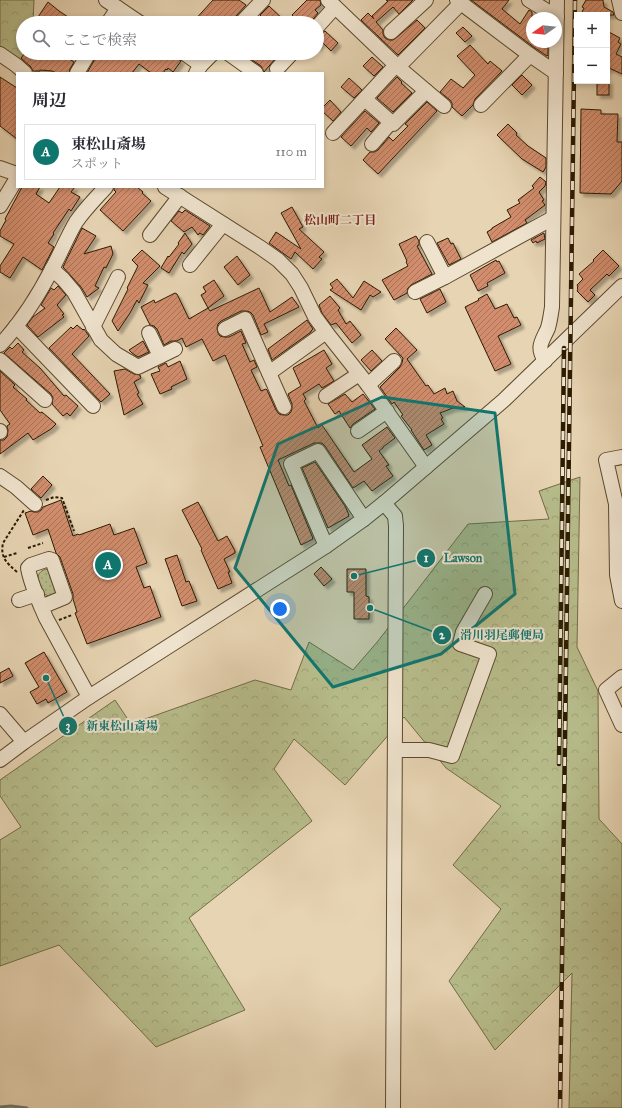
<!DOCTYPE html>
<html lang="ja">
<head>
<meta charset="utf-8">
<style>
  body { margin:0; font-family:"IM FELL Great Primer","Noto Serif JP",serif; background:#f2f2f3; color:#2b2b33 }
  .controls { position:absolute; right:12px; top:12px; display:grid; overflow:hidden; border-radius:0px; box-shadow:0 2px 6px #0003 }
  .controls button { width:36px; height:36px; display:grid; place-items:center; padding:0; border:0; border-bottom:1px solid #e1e1e2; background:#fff; color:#2b2b33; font:20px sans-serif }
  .compass { position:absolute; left:526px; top:12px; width:36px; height:36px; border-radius:50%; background:#fff; box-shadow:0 2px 6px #0003; rotate:256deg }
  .you { position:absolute; left:280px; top:609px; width:14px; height:14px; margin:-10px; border:3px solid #fff; border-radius:50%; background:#1a73e8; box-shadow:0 0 0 6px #1a73e833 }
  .badge { display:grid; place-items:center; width:26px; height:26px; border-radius:50%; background:#0f766e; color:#fff; font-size:13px; font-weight:700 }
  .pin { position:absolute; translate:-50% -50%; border:2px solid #fff; box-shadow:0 1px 4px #0006 }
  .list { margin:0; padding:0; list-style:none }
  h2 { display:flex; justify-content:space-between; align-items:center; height:52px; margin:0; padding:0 16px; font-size:17px }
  h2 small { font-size:13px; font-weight:400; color:#7c7c81 }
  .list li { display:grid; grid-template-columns:26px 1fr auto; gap:12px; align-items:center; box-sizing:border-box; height:56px; margin:0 8px 8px; padding:0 8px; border:1px solid #e1e1e2; border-radius:0px }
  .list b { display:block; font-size:15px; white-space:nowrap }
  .list p { margin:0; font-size:13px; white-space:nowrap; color:#7c7c81 }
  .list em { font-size:13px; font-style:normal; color:#7c7c81 }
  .icon { flex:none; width:22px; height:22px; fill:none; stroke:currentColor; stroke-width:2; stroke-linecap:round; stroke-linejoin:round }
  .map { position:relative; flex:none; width:622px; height:1108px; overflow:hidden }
  .search { position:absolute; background:#fff; box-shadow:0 2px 6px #0003; left:16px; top:16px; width:308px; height:44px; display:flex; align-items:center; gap:10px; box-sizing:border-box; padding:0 14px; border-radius:22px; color:#7c7c81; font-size:15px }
  .panel { position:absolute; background:#fff; box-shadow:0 2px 6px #0003; left:16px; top:72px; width:308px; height:116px; border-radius:0px }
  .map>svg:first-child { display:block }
  .forest { fill:url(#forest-crowns); stroke:#726c46 }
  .garden { fill:url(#garden-dots); stroke:#726c46 }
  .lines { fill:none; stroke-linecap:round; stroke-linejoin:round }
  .stream { stroke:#70776f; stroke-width:3 }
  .building { fill:url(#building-hatch); stroke:#2d1b01; filter:url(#shadow) }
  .minor-casing { stroke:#5c492e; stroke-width:16 }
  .path { stroke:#2d1b01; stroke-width:2; stroke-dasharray:3 2; stroke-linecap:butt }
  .minor { stroke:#efe3ce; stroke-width:14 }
  .rail-casing { stroke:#2d1b01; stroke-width:4.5 }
  .rail { stroke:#efe3ce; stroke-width:3; stroke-dasharray:9; stroke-linecap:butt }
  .marked { fill:#0f766e; fill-opacity:0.2; stroke:#0f766e; stroke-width:3; stroke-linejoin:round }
  .labels { text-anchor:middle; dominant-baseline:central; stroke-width:4; stroke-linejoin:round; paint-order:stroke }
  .neighbourhood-label { font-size:12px; font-weight:bold; fill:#7a1f14; stroke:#efe3ce }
  .leader { fill:none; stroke:#0f766e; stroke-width:1.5 }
  .callout-dot { fill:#0f766e; stroke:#efe3ce; stroke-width:1.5 }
  .mark-label { font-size:12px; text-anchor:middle; font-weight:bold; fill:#fff }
  .callout-label { font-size:12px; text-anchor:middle; font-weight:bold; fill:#0f766e; stroke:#efe3ce; stroke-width:4; stroke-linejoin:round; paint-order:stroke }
</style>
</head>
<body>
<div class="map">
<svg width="622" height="1108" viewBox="0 0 622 1108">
  <defs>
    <pattern id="forest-crowns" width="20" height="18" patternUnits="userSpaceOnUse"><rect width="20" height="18" fill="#b7bc8b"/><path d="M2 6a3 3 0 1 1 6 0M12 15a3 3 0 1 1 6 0" fill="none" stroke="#9ea176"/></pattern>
    <pattern id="garden-dots" width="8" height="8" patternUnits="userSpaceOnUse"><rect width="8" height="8" fill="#b7bc8b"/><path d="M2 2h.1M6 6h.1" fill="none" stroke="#9ea176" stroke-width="1.8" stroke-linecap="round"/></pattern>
    <pattern id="building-hatch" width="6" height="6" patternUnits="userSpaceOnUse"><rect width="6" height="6" fill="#d18d6d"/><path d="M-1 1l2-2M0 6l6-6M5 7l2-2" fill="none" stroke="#aa7257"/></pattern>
    <filter id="shadow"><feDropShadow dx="3.5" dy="3.5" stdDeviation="1" flood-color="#0004"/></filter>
  </defs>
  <rect width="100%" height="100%" fill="#e7d4b3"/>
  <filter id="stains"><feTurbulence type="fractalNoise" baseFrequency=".005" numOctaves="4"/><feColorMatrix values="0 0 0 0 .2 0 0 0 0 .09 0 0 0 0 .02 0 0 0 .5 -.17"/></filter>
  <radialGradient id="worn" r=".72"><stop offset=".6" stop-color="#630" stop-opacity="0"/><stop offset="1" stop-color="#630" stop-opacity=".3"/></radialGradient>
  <g class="forest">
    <polygon points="0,0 34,0 33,23 23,23 23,53 31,53 30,69 0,47"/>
    <polygon points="580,477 577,647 598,691 599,819 622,844 622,1108 569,1108 572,973 495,1050 449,981 501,909 453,865 501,806 446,768 404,717 345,785 294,739 274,769 312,821 189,918 245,1010 156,1047 59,945 0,966 0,840 21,827 0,796 0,780 115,700 131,724 255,680 291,690 309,642 353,670 378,641 468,524 549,519 539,491"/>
  </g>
  <path class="garden" d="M46,569L49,570L56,592L51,596C44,596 42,592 40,585C37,577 37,572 46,569Z"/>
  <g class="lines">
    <polyline class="stream" points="0,1107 11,1106 27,1108"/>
  </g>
  <g class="building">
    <polygon points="213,0 239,0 246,5 235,17 231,23 192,23"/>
    <polygon points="307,0 320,0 321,5 315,10 318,13 310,23 300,23 292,15"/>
    <polygon points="386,0 413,0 399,14 393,7 376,22 383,30 383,34 385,38 389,40 393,40 396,38 417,20 425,28 398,55 361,20 368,13 374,19 372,16 388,1"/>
    <polygon points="471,0 509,0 502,9 520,24 529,10 532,12 532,42 540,42 548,48 548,55 547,56 535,48"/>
    <polygon points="586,0 603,0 604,7 613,12 614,15 588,15 582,12 584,8 582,7"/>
    <polygon points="48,2 59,11 77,23 46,23 38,17"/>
    <polygon points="269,6 287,23 268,23 260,15"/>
    <polygon points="463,27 472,36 465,42 456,33"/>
    <polygon points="325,31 338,43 331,51 322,42 317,48 317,35 320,35"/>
    <polygon points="607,31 620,38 618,42 621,44 616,54 622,57 622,74 609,68 607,71"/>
    <polygon points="470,45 488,64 490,61 502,71 475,99 473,105 462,116 452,107 452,103 450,100 440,92 451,79 463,88 475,75 457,56"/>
    <polygon points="25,53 64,53 69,56 68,58 74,62 70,69 69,73 56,73 52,71 40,70 40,71 33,71 31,67 21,58"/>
    <polygon points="97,53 171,53 181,61 173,72 168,68 167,70 166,69 163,73 151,73 139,64 132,73 87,73 96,57"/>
    <polygon points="246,53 269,53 275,59 264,72 261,66 252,60"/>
    <polygon points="372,57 383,67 374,76 363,66"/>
    <polygon points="522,75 532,85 522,95 512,85"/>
    <polygon points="0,77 17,88 17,139 0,126"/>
    <polygon points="397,77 402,82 401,83 412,93 393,112 377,98"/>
    <polygon points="349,78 362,90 354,98 341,87"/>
    <rect x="597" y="81" width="12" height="14"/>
    <polygon points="330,100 341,112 333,121 323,112 323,107"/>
    <polygon points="427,102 437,111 378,174 363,160 370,152 374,152 378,150 389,137 393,141 408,126 405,124"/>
    <polygon points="581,109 601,110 601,114 618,114 617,142 622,142 622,181 611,194 580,193"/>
    <polygon points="365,111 379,123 371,132 367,128 351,146 341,137"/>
    <polygon points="508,124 517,133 516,135 528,146 546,158 546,167 543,172 522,159 497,135"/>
    <polygon points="540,177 546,182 545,186 539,192 544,200 542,201 545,205 525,220 527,223 492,242 487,232 492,229 492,228 511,217 507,210 520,203 518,200 534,188 532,186"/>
    <polygon points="22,187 40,187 36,194 49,203 60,187 75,187 71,192 80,197 71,211 69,209 53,233 54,234 48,243 54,247 42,270 23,257 10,278 0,272 0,266 14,244 0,236 0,231 6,220 5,219"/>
    <polygon points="114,187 137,187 143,192 142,193 151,201 123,231 100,210 116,192 114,190"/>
    <polygon points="292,207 303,227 299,229 324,252 319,257 322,259 313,269 295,252 291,259 269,243 276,232 301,249 281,213"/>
    <polygon points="185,210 210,226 203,235 200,233 198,235 192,227 184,232 171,221 179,211 182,213"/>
    <polygon points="82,228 96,236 84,254 111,246 113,254 106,268 104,267 95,286 99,288 87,297 81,287 63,267"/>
    <polygon points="185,233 192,244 184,254 182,252 169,273 161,268 168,256 169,257 179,244 178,243"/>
    <polygon points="544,233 545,239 537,243 536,241 533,243 531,240"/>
    <polygon points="416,236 419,241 419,245 417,246 432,274 411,285 408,288 407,293 394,300 382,280 408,266 406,262 407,261 399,244"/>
    <polygon points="448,238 451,244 453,243 461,259 449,265 437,243"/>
    <polygon points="142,250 160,266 143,283 148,285 139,303 137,300 130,313 118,331 112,321 128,289 127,288 138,266 132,260"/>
    <polygon points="603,250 619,266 609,276 607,274 590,290 595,295 588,302 577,291 578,289 577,288 578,287 577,285 583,279 579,274 594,261 593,260"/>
    <polygon points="237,256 250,275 238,285 224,267"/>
    <polygon points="496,260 497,262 499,261 505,273 487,283 488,286 478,291 470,275"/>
    <polygon points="337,279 353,298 364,281 381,292 373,297 370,295 361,310 330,290 333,288 330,284"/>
    <polygon points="214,280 224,296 208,308 210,311 259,288 270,312 292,297 299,307 264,324 268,332 261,335 253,315 250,312 246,311 241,311 221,321 218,324 217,328 218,333 220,336 224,337 229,337 241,331 246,343 242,344 250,362 254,360 257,367 251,370 261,391 266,389 267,390 276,410 279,414 283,415 288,415 291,412 292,408 292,404 288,394 301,386 293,368 324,350 332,364 326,368 334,381 322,388 319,384 303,394 306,399 304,401 318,428 322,425 354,472 372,459 362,445 387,427 395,438 383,447 383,448 379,451 389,465 386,466 393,476 372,491 364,481 353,488 325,446 322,443 314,443 278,460 289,486 291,485 312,536 313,539 301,545 260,447 263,446 225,355 213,361 202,339 186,347 182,338 177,341 171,341 164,345 157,329 154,326 150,325 141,307 154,300 155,303 175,293 177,294 189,319 208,308 201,295 206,292 203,287"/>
    <polygon points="58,286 66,295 57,305 64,314 62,315 64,317 38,337 27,325 33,317 45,308 41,305 51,288 54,290"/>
    <polygon points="440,289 446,302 427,313 420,299"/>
    <polygon points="487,294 495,309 507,304 514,318 517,317 521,325 498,336 511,364 495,371 465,307 479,300 478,299"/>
    <polygon points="330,296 340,308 338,310 346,324 350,321 361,335 352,343 336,323 331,325 322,313 319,305"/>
    <polygon points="307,320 313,329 311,331 311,332 272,360 268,349"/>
    <polygon points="77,325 83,330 84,329 89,336 72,354 110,394 101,402 49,348 71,327 73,329"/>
    <polygon points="396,328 417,350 407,359 426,386 428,385 434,394 445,388 447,394 453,391 457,401 465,407 453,408 440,413 443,418 441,419 444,424 426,435 432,445 424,450 411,430 412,430 401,416 403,415 394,402 392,404 380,387 400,367 402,363 403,358 385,339"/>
    <polygon points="143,341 149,352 138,357 132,353 129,350"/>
    <polygon points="18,343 24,350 22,352 40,368 64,396 66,395 78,406 70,416 67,413 63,416 52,404 53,398 51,394 4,353 10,347 12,349"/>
    <polygon points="372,350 382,361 371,371 361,360"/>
    <polygon points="180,361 187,379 171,387 172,389 160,394 151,374 160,371 158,367 166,363 168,367"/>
    <polygon points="125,369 134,374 140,375 141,378 134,382 139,393 137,394 143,404 124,415 114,371"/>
    <polygon points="0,371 15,385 13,387 27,399 26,400 40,413 42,412 56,424 51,429 33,440 28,433 0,454 0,440 4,440 7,437 8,431 7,426 10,424 0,410"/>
    <polygon points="345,394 352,402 363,394 375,409 353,424 350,428 339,411 335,414 328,404"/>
    <polygon points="315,462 345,506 349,515 348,515 349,516 328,528 302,468"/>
    <polygon points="43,476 52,485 41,498 31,489"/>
    <polygon points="61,500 73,536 78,534 79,535 110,524 114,535 134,528 147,563 136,567 144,588 150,586 161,617 87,644 75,613 77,612 73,599 73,594 60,557 56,553 48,529 33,535 25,513 31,511 34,512 38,512 41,510 43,507"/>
    <polygon points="198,502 218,541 227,536 235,551 235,553 224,559 230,572 228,572 232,583 218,589 201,550 202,549 182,510"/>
    <polygon points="177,555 186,582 189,581 197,601 182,606 165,559"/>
    <polygon points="321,567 332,579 324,586 314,574"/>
    <polygon points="347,569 366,569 366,596 369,597 369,619 354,619 354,592 347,592"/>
    <polygon points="44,652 67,692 48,703 46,699 37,704 30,692 39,687 25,663"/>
    <polygon points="9,668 13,676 0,683 0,673"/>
  </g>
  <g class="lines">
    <defs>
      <g id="minor">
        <polyline points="106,0 140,23"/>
        <polyline points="328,0 398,67 444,106"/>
        <polyline points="457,0 530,55 556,73"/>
        <polyline points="529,0 557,17"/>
        <polyline points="619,0 622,13"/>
        <polyline points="108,23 118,8"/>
        <polyline points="241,23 263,0"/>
        <polyline points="317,27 335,7"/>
        <polyline points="391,32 426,0"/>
        <polyline points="184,53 201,65"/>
        <polyline points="228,53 256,73"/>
        <polyline points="0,54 16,65 25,73"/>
        <polyline points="398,67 461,3"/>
        <polyline points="277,69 292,53"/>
        <polyline points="77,73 89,53"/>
        <polyline points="196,73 201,65 213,53"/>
        <polyline points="365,99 393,124 426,91"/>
        <polyline points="481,105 530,55"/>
        <polyline points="333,133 396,65"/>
        <polyline points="372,144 391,122"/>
        <polyline points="0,168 17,174"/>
        <polyline points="165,187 261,248 278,260 292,274 301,288 315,317 326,332 368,385 426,467"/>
        <polyline points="0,206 17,178"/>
        <polyline points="150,235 180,196"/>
        <polyline points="427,242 445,277"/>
        <polyline points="190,265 223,224"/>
        <polyline points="52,269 63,279 74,292 101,340 116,354 138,367 175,349"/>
        <polyline points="415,292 445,277 553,218"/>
        <polyline points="16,326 93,406"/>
        <polyline points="93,327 118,277"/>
        <polyline points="225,329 245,319 284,407"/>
        <polyline points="149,333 160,356"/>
        <path d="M0,345C20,324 39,294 52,269C61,253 67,237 76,222C85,209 96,198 106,187"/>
        <polyline points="0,360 45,400"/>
        <path d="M545,361C536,346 542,342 548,328C550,321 551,314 552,307L557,0"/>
        <polyline points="269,373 326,332"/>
        <polyline points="368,385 394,361"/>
        <polyline points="326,396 359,374"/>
        <polyline points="0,431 0,432"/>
        <polyline points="358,431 387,411"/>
        <polyline points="622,457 606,460 616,504 617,575 622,601"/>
        <polyline points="0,476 16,487 35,504"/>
        <polyline points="384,503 395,516 396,526 393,1108"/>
        <polyline points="326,546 291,464 318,451 364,519"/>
        <polyline points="19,600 37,594"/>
        <path d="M41,607L65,597L52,560L49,559L31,565L28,568C31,585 39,602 46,618L89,697"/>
        <polyline points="622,677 606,690 622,725"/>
        <polyline points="0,714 24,742"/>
        <polyline points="395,750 429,750 452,756 489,654 460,644 463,632 485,594"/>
        <polyline points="0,760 24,742 89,697 326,546 364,519 384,503 504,400 622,286"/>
      </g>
    </defs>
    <use href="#minor" class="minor-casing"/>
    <g class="path">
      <polyline points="46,500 54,497 62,498 74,531"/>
      <polyline points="28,548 43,543"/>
      <polyline points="4,557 17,553"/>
      <path d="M17,572C7,563 0,558 3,543L24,510"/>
      <polyline points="59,620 72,615"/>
    </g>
    <use href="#minor" class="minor"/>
    <defs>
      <g id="rail">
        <polyline points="559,764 564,348"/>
        <polyline points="560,1108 575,0"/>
      </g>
    </defs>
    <use href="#rail" class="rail-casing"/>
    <use href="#rail" class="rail"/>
  </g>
  <path class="marked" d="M382,397L495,413L515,594L441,654L333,687L235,568L278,444Z"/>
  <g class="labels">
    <g class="neighbourhood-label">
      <text x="340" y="220">松山町二丁目</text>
    </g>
  </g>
  <path class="leader" d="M354 576L426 558M370 608L442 635M46 678L68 726"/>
  <g class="callout-dot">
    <circle cx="354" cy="576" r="4"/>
    <circle cx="370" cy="608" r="4"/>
    <circle cx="46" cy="678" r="4"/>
    <circle cx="426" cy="558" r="10"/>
    <circle cx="442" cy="635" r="10"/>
    <circle cx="68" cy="726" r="10"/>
  </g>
  <g class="mark-label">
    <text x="426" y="562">1</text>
    <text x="442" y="639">2</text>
    <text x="68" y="730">3</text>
  </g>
  <g class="callout-label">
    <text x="463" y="562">Lawson</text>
    <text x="502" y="639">滑川羽尾郵便局</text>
    <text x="122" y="730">新東松山斎場</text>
  </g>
  <rect width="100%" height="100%" filter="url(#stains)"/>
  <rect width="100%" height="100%" fill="url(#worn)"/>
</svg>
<div class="controls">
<button>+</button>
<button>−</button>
</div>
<svg class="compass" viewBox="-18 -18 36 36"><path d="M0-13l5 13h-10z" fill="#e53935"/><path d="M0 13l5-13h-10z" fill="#7c7c81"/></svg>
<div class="you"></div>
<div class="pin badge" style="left:108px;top:565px">A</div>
<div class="search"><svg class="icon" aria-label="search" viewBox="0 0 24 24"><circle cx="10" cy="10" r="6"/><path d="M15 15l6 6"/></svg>ここで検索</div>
<section class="panel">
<h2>周辺<small></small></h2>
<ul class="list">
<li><span class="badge">A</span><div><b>東松山斎場</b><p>スポット</p></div><em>110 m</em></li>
</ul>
</section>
</div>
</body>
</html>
